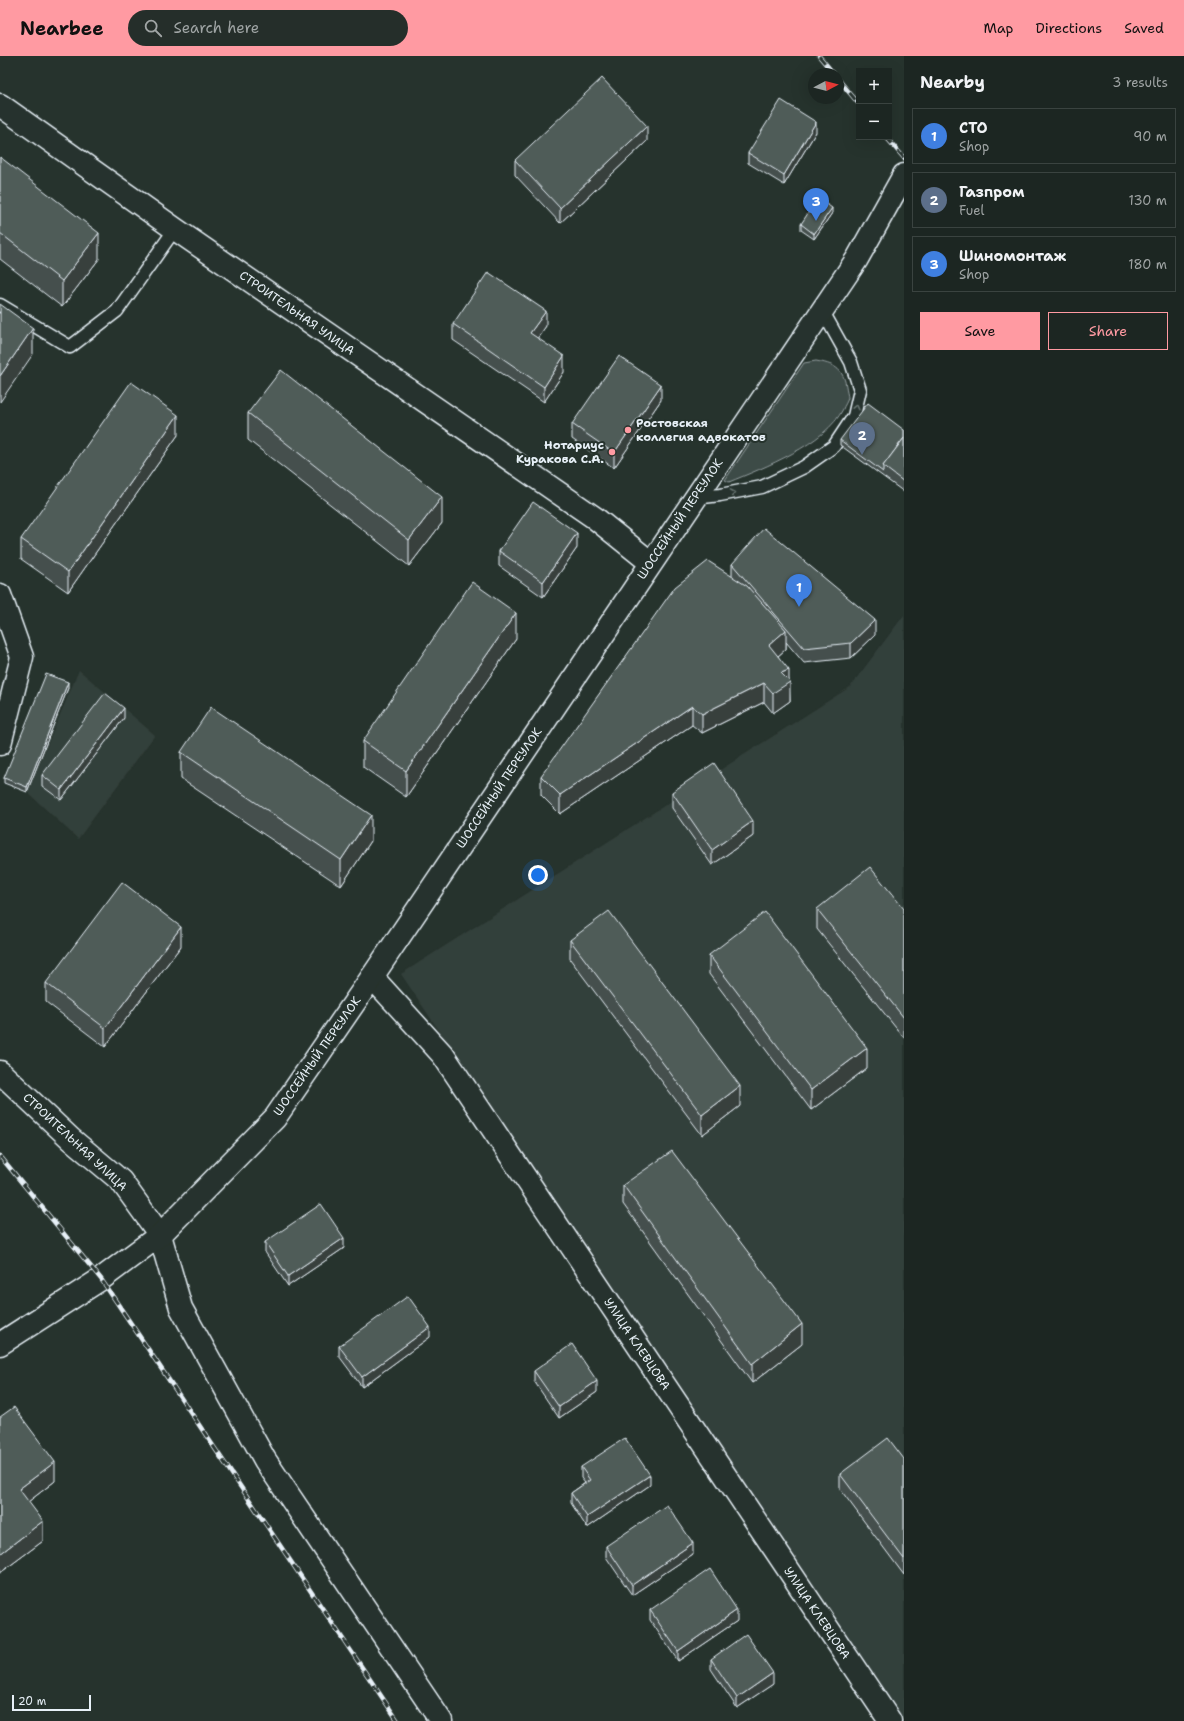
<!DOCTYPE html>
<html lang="en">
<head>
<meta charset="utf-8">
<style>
  body { margin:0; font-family:"Shantell Sans",sans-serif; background:#252e2a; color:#f1f3f6 }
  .controls { position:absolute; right:12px; top:12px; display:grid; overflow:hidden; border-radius:0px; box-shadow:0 4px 16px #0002 }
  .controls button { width:36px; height:36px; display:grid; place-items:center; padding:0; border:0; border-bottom:1px solid #3a4340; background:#1c2622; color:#f1f3f6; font:20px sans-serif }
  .compass { position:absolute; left:808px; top:12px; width:36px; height:36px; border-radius:50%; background:#1c2622; box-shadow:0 4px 16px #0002; rotate:83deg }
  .scale { position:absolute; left:12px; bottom:10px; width:79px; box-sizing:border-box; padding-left:4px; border:2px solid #e8f1f8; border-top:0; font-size:11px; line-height:14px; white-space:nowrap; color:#e8f1f8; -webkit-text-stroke:3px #26332d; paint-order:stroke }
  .you { position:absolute; left:538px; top:819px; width:14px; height:14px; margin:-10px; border:3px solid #fff; border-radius:50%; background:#1a73e8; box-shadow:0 0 0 6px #1a73e833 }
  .badge { display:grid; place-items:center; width:26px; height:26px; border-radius:50%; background:#ff9aa2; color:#fff; font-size:13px; font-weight:700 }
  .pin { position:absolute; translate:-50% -33px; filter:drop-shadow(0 1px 2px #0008) }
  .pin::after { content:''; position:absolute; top:21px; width:14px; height:12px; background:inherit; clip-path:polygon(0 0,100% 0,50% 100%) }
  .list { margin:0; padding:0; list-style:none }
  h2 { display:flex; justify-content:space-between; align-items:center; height:52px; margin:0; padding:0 16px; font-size:17px }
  h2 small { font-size:13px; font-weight:400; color:#a0a5a5 }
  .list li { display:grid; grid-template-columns:26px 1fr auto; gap:12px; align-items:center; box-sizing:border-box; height:56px; margin:0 8px 8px; padding:0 8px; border:1px solid #3a4340; border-radius:0px }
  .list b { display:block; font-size:15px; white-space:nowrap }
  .list p { margin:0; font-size:13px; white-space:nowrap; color:#a0a5a5 }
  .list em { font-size:13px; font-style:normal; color:#a0a5a5 }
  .actions { display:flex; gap:8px; padding:12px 16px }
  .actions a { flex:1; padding:9px 0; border:1px solid #ff9aa2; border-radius:0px; text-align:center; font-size:14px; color:#ff9aa2 }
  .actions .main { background:#ff9aa2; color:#111 }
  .icon { flex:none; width:22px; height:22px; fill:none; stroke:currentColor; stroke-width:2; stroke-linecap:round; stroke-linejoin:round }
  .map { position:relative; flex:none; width:904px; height:1665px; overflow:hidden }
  header { display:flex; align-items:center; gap:24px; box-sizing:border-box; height:56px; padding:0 20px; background:#ff9aa2; color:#111 }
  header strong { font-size:19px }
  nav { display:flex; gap:22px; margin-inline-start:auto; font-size:14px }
  .search { width:280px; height:36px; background:#252e2a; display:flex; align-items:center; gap:10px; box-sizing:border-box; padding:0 14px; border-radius:22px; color:#a0a5a5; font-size:15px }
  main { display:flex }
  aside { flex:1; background:#1c2622 }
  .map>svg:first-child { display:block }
  .built { fill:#333f3a }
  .green { fill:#3e4b47; stroke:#939ea0 }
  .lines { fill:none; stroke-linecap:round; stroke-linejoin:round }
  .service-casing { stroke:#e8f1f8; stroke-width:15 }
  .minor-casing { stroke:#e8f1f8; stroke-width:25 }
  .primary-casing { stroke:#e8f1f8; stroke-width:25 }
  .service { stroke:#26332d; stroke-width:12 }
  .minor { stroke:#26332d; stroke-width:22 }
  .primary { stroke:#26332d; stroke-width:22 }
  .rail-casing { stroke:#e8f1f8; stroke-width:4.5 }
  .rail { stroke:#26332d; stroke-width:3; stroke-dasharray:9; stroke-linecap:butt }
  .wall { fill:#454f4d; stroke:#e8f1f8 }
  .shaded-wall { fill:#38403e; stroke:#e8f1f8 }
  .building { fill:#505c59; stroke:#e8f1f8 }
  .oneway { stroke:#6a7674 }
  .poi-dot { fill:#ff9aa2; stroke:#26332d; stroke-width:1.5 }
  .labels { text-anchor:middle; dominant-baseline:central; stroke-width:4; stroke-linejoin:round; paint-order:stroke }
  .street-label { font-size:12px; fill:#e8f1f8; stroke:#26332d }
  .poi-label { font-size:12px; font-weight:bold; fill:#e8f1f8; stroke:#26332d; text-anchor:start }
</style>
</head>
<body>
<header>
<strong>Nearbee</strong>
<div class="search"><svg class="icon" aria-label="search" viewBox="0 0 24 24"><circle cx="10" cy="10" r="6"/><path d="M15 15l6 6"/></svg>Search here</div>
<nav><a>Map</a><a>Directions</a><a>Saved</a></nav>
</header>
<main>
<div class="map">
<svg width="904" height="1665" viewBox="0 0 904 1665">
  <rect width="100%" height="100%" fill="#26332d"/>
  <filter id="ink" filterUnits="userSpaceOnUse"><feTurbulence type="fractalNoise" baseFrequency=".025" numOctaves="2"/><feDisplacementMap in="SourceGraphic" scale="8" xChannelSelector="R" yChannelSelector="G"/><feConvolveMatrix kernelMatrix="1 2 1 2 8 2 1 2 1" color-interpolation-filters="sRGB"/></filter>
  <g filter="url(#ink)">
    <g class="built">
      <polygon points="904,559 904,1665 902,1665 401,918 850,631"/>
      <polygon points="79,614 155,679 78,783 27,736"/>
    </g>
    <path class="green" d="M816,305C833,308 843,312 846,330C846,334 848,339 848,342C847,346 844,350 843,353C826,388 763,412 729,426L725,424L804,307Z"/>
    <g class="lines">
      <defs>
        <g id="service">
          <polyline points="0,249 70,291 117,255 175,173"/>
          <polyline points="695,442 720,439 762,431 804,411 834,390 854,360 860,334 851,306 822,254"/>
        </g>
        <g id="minor">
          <polyline points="0,49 175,173 595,462 651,507"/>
          <polyline points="0,539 22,601 0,688"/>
          <polyline points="372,921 443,999 890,1665"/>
          <polyline points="0,1016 71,1083 121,1125 160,1179 181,1252 265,1404 441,1665"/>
        </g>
        <polyline id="primary" points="0,1288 101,1223 160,1179 275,1062 372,921 857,203 904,119"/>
      </defs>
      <use href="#service" class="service-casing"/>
      <use href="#minor" class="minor-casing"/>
      <use href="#primary" class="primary-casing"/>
      <use href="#service" class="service"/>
      <use href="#minor" class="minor"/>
      <use href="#primary" class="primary"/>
      <defs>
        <g id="rail">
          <polyline points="819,0 834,18"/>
          <polyline points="838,23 859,48"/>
          <polyline points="886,81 904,102"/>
          <polyline points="0,1100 101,1223 398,1665"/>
        </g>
      </defs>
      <use href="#rail" class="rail-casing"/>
      <use href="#rail" class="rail"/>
    </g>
    <g class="wall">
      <polygon points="816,76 784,129 748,107 748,97"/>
      <polygon points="647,85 560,167 515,119 515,104"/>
      <polygon points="0,101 99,203 62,251 0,203"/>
      <polygon points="832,157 814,183 801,174 801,168"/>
      <polygon points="453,268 546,270 537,282 564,316 544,346 453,284"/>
      <polygon points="661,344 614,412 572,383 572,368"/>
      <polygon points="248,357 442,467 409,510 248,384"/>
      <polygon points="904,374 904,436 840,389 840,384"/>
      <polygon points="178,379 68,536 21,503 21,483"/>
      <polygon points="577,492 543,541 499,510 499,495"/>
      <polygon points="732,508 875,579 851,602 804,607 786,586 786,593 778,600 789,624 790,645 773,657 764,646 702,677 692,669 560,758 541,739 541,720 732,520"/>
      <polygon points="516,583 406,741 363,711 363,685"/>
      <polygon points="68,632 27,736 4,727 4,722"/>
      <polygon points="124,662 61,744 42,730 42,719"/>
      <polygon points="181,696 371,785 341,830 181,723"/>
      <polygon points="672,736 753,780 712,809 672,752"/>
      <polygon points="817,853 904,853 904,982 817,873"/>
      <polygon points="570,884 740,1050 702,1079 570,903"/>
      <polygon points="181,890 105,991 46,946 46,927"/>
      <polygon points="709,899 867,1012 811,1054 709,918"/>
      <polygon points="623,1129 802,1288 752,1327 623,1148"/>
      <polygon points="265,1186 344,1192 288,1230 265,1196"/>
      <polygon points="430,1281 362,1331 339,1300 339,1290"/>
      <polygon points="534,1315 597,1336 559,1362 534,1325"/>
      <polygon points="0,1361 55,1425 28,1446 43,1485 0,1517"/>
      <polygon points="904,1403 904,1519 840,1433 840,1418"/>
      <polygon points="581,1411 650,1429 587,1472 571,1447 571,1437 585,1427 581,1422"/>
      <polygon points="606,1490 693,1498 632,1539 606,1501"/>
      <polygon points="650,1554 737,1565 678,1605 650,1564"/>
      <polygon points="711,1603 773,1628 737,1652 711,1613"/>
    </g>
    <g class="shaded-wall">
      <polygon points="816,66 816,76 784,129 784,119"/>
      <polygon points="647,70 647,85 560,167 560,152"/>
      <polygon points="832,152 832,157 814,183 814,178"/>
      <polygon points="99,177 99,203 62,251 62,225"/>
      <polygon points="546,255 546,270 530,293 530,277"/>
      <polygon points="33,272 33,298 0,346 0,320"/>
      <polygon points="564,300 564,316 544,346 544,331"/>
      <polygon points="661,329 661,344 614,412 614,397"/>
      <polygon points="178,359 178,379 68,536 68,516"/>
      <polygon points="442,441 442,467 409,510 409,484"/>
      <polygon points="577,477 577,492 543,541 543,526"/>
      <polygon points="516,557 516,583 406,741 406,715"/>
      <polygon points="875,564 875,579 851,602 851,587"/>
      <polygon points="786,574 786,593 769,608 769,589"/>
      <polygon points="789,614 789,627 790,626 790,645 773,657 773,637 781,617"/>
      <polygon points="68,626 68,632 27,736 27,731"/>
      <polygon points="764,627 764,646 702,677 702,658"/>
      <polygon points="692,650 692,669 560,758 560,739"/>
      <polygon points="124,652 124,662 61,744 61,734"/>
      <polygon points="371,759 371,785 341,830 341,804"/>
      <polygon points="753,765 753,780 712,809 712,794"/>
      <polygon points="181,871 181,890 105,991 105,972"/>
      <polygon points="867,992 867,1012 811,1054 811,1034"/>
      <polygon points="740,1030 740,1050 702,1079 702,1059"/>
      <polygon points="344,1182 344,1192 288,1230 288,1220"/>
      <polygon points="802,1268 802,1288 752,1327 752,1308"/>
      <polygon points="430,1271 430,1281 362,1331 362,1321"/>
      <polygon points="597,1325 597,1336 559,1362 559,1351"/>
      <polygon points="55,1406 55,1425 19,1453 19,1433"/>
      <polygon points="650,1419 650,1429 587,1472 587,1461"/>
      <polygon points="43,1465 43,1485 0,1517 0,1498"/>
      <polygon points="693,1487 693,1498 632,1539 632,1529"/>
      <polygon points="737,1554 737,1565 678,1605 678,1595"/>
      <polygon points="773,1617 773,1628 737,1652 737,1642"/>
    </g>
    <g class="building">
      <polygon points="602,22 647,70 560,152 515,104"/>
      <polygon points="781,44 816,66 784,119 748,97"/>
      <polygon points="0,101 99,177 62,225 0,177"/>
      <polygon points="818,142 832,152 814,178 801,168"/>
      <polygon points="488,216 546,255 530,277 564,300 544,331 453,268"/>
      <polygon points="0,248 33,272 0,320"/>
      <polygon points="619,300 661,329 614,397 572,368"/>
      <polygon points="281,314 442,441 409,484 248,357"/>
      <polygon points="131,326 178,359 68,516 21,483"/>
      <polygon points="868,347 904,374 904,382 883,410 883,416 840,384"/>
      <polygon points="904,382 904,426 883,410"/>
      <polygon points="533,446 577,477 543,526 499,495"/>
      <polygon points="764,472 875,564 851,587 804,592 732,508"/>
      <polygon points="708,505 747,530 786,574 769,589 789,614 781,617 790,626 773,637 764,627 702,658 692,650 560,739 541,720 675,531"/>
      <polygon points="472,526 516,557 406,715 363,685"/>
      <polygon points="46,618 68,626 27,731 4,722"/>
      <polygon points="105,637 124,652 61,734 42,719"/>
      <polygon points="211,651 371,759 341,804 181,696"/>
      <polygon points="714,707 753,765 712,794 672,736"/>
      <polygon points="870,811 904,853 904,962 817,853"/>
      <polygon points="122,826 181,871 105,972 46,927"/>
      <polygon points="609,855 740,1030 702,1059 570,884"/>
      <polygon points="765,856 867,992 811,1034 709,899"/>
      <polygon points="672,1095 802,1268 752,1308 623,1129"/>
      <polygon points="321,1148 344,1182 288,1220 265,1186"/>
      <polygon points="408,1240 430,1271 362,1321 339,1290"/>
      <polygon points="572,1288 597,1325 559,1351 534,1315"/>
      <polygon points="14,1351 55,1406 19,1433 43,1465 0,1498 0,1361"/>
      <polygon points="625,1382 650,1419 587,1461 571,1437 590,1424 581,1411"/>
      <polygon points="888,1382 904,1403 904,1503 840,1418"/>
      <polygon points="667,1449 693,1487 632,1529 606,1490"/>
      <polygon points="710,1513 737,1554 678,1595 650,1554"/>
      <polygon points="746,1578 773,1617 737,1642 711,1603"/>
    </g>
    <defs><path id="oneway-chevron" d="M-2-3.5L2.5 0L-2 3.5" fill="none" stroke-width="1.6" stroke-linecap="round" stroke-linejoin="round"/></defs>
    <g class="oneway">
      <use href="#oneway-chevron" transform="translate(856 351) rotate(-77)"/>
      <use href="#oneway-chevron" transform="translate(733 437) rotate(-10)"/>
    </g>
  </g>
  <g class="poi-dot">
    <circle cx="628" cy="374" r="4"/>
    <circle cx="612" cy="396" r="4"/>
  </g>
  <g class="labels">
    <g class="street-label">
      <text transform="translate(297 257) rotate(35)">СТРОИТЕЛЬНАЯ УЛИЦА</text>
      <text transform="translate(680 463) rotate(-56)">ШОССЕЙНЫЙ ПЕРЕУЛОК</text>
      <text transform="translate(499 732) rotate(-56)">ШОССЕЙНЫЙ ПЕРЕУЛОК</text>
      <text transform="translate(317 1000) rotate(-55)">ШОССЕЙНЫЙ ПЕРЕУЛОК</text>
      <text transform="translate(75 1086) rotate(43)">СТРОИТЕЛЬНАЯ УЛИЦА</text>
      <text transform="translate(637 1288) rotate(56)">УЛИЦА КЛЕВЦОВА</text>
      <text transform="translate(817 1557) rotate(56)">УЛИЦА КЛЕВЦОВА</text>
    </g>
    <g class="poi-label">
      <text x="636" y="367">Ростовская<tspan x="636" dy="14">коллегия адвокатов</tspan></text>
      <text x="604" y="389" text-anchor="end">Нотариус<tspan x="604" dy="14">Куракова С.А.</tspan></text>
    </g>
  </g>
</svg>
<div class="controls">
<button>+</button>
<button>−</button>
</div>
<svg class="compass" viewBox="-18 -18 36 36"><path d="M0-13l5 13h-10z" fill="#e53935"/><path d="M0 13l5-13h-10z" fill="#a0a5a5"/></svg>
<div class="scale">20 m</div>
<div class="you"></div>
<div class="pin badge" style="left:799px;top:551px;background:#3f7fe0">1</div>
<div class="pin badge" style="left:862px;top:399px;background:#5c6f8a">2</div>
<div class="pin badge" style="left:816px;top:165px;background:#3f7fe0">3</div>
</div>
<aside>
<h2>Nearby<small>3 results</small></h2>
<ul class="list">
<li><span class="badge" style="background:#3f7fe0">1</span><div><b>СТО</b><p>Shop</p></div><em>90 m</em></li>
<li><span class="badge" style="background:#5c6f8a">2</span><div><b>Газпром</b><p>Fuel</p></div><em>130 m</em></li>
<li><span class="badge" style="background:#3f7fe0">3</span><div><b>Шиномонтаж</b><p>Shop</p></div><em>180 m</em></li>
</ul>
<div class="actions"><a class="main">Save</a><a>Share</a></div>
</aside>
</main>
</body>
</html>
